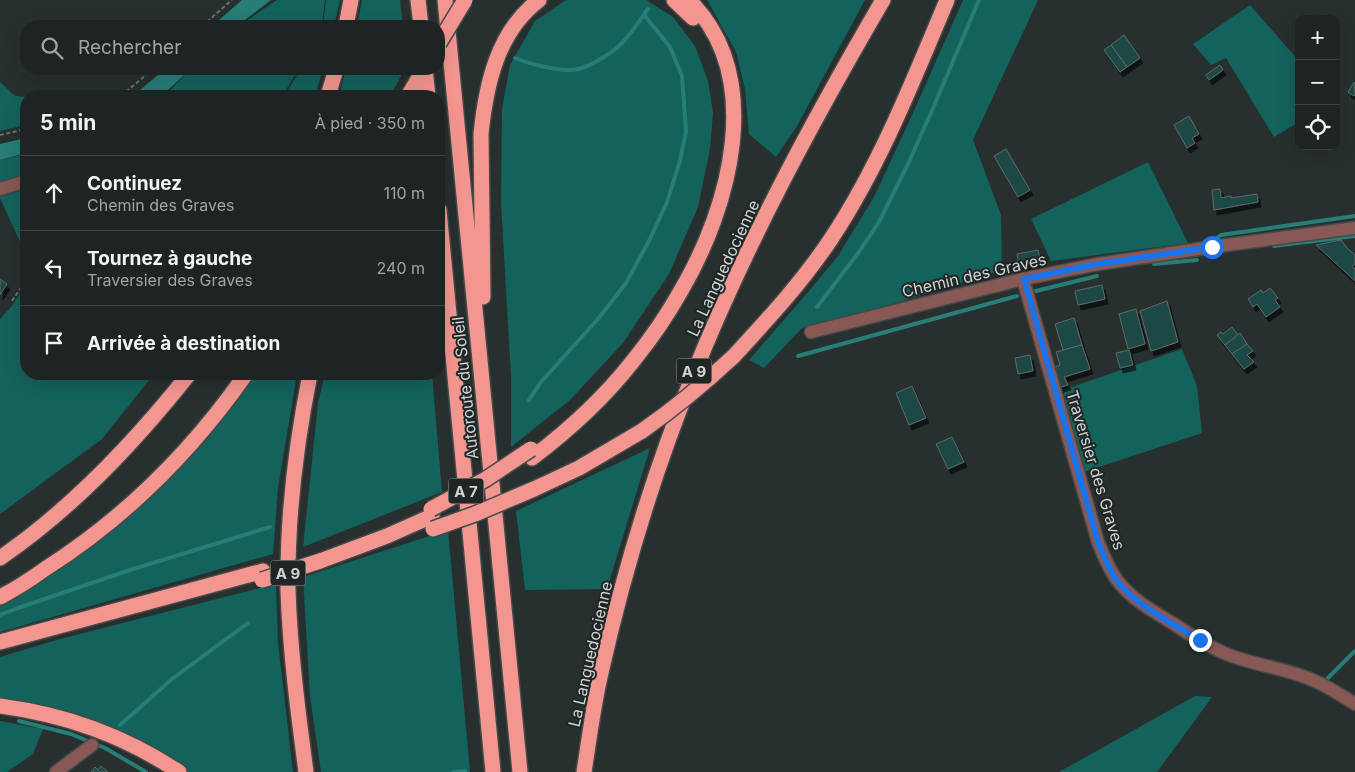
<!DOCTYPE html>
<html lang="fr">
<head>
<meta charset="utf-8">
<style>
  body { margin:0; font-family:Inter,sans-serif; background:#2b2f30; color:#f1f3f6 }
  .controls { position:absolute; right:15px; top:15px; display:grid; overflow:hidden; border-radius:10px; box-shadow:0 5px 20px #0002 }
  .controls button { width:45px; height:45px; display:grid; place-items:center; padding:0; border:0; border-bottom:1px solid #3c4041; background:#1e2323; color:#f1f3f6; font:25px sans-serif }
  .stop { position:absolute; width:15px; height:15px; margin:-11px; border:4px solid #1a73e8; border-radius:50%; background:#fff }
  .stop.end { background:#1a73e8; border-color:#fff; box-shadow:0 1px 5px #0008 }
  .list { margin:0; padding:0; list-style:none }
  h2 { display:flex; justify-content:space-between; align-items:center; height:65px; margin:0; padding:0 20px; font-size:21px }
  h2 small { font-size:16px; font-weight:400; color:#a1a4a6 }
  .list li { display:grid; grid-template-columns:32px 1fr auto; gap:15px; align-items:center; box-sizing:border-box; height:75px; padding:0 20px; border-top:1px solid #3c4041 }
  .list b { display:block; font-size:19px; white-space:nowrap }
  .list p { margin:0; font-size:16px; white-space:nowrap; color:#a1a4a6 }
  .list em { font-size:16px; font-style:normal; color:#a1a4a6 }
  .icon { flex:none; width:28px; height:28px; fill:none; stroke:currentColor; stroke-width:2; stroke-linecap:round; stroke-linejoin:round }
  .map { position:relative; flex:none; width:1355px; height:772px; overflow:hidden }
  .search { position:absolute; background:#1e2323; box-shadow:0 5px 20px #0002; left:20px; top:20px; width:425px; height:55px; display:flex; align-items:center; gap:12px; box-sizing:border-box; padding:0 18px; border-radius:20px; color:#a1a4a6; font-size:19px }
  .panel { position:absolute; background:#1e2323; box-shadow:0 5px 20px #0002; left:20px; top:90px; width:425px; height:290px; border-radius:20px }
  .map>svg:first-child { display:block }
  .green { fill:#14625c }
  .water { fill:#267e77 }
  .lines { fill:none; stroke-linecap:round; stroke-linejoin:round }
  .stream { stroke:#267e77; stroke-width:4 }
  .building { fill:#1b4844; stroke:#606867; filter:url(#shadow) }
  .street-casing { stroke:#434a49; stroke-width:15 }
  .highway-casing { stroke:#434a49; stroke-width:18 }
  .path { stroke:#6b7171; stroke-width:2; stroke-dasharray:4 2.5; stroke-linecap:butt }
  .street { stroke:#875854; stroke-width:12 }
  .highway { stroke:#f49690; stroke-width:15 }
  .highway-bridge-casing { stroke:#434a49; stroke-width:18; stroke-linecap:butt }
  .highway-bridge { stroke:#f49690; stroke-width:15 }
  .route { stroke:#1a73e8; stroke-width:6 }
  .labels { text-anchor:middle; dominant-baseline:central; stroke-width:4; stroke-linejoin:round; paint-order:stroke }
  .shield { fill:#1f2625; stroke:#9ba0a0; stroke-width:1 }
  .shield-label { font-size:15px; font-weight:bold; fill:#d0d5d4 }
  .street-label { font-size:16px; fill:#d0d5d4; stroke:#1f2625 }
</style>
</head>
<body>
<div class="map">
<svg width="1355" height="772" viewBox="0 0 1355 772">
  <defs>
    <filter id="shadow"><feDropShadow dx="3" dy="5" stdDeviation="0" flood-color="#0009"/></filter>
  </defs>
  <rect width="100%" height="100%" fill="#282f2f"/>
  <g class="green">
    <polygon points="277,0 325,0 322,26 239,26"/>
    <polygon points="326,0 340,0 334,26 323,26"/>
    <polygon points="362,0 400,0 403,26 357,26"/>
    <polygon points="566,0 646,0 673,17 695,46 708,81 713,113 710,149 698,207 669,274 623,343 570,400 511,447 511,376 501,202 502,109 510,65 535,21"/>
    <polygon points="707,0 865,0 796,128 776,157 749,134 745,89 736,52"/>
    <polygon points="963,0 1038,0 973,140 1001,215 1002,270 838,321 802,328 764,368 749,360 809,291 838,256 875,195 913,113"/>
    <polygon points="1250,5 1299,61 1299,122 1274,137 1226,58 1211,65 1193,44"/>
    <polygon points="191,69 299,69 282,96 162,96 167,93"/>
    <polygon points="301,69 323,69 315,96 284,96"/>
    <polygon points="346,69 405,69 390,96 339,96"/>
    <polygon points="0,82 15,96 26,97 26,125 0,131"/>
    <polygon points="26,154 26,176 0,183 0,160"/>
    <polygon points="1148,162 1188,243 1051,261 1031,219"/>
    <polygon points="26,189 26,255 0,198 0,197"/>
    <polygon points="26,285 26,374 154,374 102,439 0,514 0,319 11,307"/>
    <polygon points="1182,349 1197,386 1202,433 1084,472 1063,390"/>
    <polygon points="252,374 297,374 278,488 273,554 0,632 0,604 14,597 96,541 202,444"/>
    <polygon points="325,374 432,374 442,492 303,547 318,403"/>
    <polygon points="650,448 607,589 525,590 516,511"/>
    <polygon points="448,530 470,772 321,772 310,696 303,577"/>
    <polygon points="276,584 278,643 293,772 188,772 182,768 0,701 0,657 60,639"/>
    <polygon points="1195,696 1212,697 1157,772 1059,772"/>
    <polygon points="0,721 43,729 33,754 7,772 0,772"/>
  </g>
  <g class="water">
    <polygon points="242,0 271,0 237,26 212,26"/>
    <polygon points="165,69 191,69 169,89 159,96 133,96"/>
    <polygon points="26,138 26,153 0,160 0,144"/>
  </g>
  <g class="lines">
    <g class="stream">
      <path d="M515,58C529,64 564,73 579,69C593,65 612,53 622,43C632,33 640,20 648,9"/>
      <polyline points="1217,238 1221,235 1355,216"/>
      <polyline points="1274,246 1355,236"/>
      <polyline points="1154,264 1197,260"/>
      <polyline points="1036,291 1097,276"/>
      <polyline points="817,307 859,252 879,222 908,164 934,106 979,0"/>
      <polyline points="798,356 1017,296"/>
      <polyline points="529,400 541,382 598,319 626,283 650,239 667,202 680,161 686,131 682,76 670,47 644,15"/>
      <polyline points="0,615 18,608 130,570 270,527"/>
      <polyline points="1326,680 1355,651"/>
      <polyline points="19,721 71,734 105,748 146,772"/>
      <polyline points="120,725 172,679 248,623"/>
      <polyline points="453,772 465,771"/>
    </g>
  </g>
  <g class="building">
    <polygon points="1124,35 1140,58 1127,67 1111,45"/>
    <polygon points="1111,45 1127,67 1120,72 1104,50"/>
    <polygon points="1220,65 1223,70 1209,80 1206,75"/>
    <polygon points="1354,82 1355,94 1354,96 1348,92"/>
    <polygon points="1189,116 1199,134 1192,138 1195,143 1187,148 1174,125"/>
    <polygon points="1006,149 1030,190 1018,197 994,156"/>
    <polygon points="1220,189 1221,198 1231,196 1231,198 1257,194 1258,202 1214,210 1212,190"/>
    <polygon points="1341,240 1347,248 1355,255 1355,264 1352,266 1355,269 1355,281 1316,245"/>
    <polygon points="1038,250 1041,262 1019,267 1017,254"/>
    <polygon points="0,279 7,284 0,295"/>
    <polygon points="1102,285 1105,299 1078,305 1075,291"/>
    <polygon points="1270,288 1278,298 1275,300 1280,307 1266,317 1257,304 1253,307 1248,299 1261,290 1263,293"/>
    <polygon points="1167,301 1178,342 1151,351 1140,311"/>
    <polygon points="1136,309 1145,344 1128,349 1119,314"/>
    <polygon points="1074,318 1082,345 1063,350 1055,324"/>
    <polygon points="1232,327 1238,335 1225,345 1217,335 1221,332 1223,334"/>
    <polygon points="1240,333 1247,344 1232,354 1225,345"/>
    <polygon points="1247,344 1253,351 1247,355 1254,362 1244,369 1232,354"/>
    <polygon points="1082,345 1090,369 1064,377 1068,385 1057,388 1052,368 1060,365 1056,352"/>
    <polygon points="1129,350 1133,365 1120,368 1116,353"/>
    <polygon points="1030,355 1033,371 1018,374 1015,358"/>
    <polygon points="912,386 926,418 909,425 896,393"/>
    <polygon points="952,437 964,462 948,469 936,444"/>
    <polygon points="101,766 108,772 91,772 95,767 98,770"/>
  </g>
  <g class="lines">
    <defs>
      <g id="street">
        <polyline points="0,189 26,181"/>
        <path d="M1023,279L1098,542C1104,556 1108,568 1117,580C1131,599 1154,612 1174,624C1190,635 1206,645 1224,653C1250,664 1278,667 1305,677C1323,683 1339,694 1355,704"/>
        <polyline points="811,332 1023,279 1098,264 1212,247 1355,228"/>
        <polyline points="56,772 92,745"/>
      </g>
      <g id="highway">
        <polyline points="418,0 421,26"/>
        <polyline points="445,0 520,772"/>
        <polyline points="674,0 693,18"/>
        <polyline points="346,26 351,0"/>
        <polyline points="425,69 428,96"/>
        <polyline points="328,96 336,69"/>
        <polyline points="408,96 424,69"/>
        <polyline points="439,210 493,772"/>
        <path d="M483,297L481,134C486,85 497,32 539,0"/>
        <path d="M734,356C769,318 803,281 831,239C880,165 913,81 947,0"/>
        <path d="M532,458C569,430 604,398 633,361C651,339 668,314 682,289C730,206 766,77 689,0"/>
        <polyline points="534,489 579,468 642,431"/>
        <path d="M0,558C73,508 134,443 189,374"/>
        <polyline points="320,561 387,536 432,516"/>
        <path d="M0,597C16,589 31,579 45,569C125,518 192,451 246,374"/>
        <polyline points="0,642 263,571"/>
        <path d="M0,706C66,715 123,735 179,772"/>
        <path d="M306,772C298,712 290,651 288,590C287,518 296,444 310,374"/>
        <path d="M584,772C589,740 593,708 600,677C623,574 654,471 694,373C746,244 813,120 883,0"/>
      </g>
    </defs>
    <use href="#street" class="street-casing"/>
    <use href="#highway" class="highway-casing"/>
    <g class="path">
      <polyline points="202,26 232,0"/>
      <polyline points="121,96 153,69"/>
      <polyline points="0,135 26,129"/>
      <polyline points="12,301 26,280"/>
    </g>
    <use href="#street" class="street"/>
    <use href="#highway" class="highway"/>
    <defs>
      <g id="highway-bridge">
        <polyline points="439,43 465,0"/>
        <path d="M642,431C675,408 705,383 734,356"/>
        <polyline points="431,509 486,479 531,449"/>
        <polyline points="433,529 475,514 534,489"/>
        <polyline points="262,580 320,561"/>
      </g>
    </defs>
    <use href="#highway-bridge" class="highway-bridge-casing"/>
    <use href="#highway-bridge" class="highway-bridge"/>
  </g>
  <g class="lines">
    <path class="route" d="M1200,640C1173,624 1137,606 1117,581C1108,569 1104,556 1098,542L1024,279L1098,264L1212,247"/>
  </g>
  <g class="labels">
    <g class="shield">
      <rect x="676.5" y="358.5" width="35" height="25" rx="4"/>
      <rect x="448.5" y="478.5" width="35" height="25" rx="4"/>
      <rect x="270.5" y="560.5" width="35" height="25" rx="4"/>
    </g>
    <g class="shield-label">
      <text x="694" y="371">A 9</text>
      <text x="466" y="491">A 7</text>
      <text x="288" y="573">A 9</text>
    </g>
    <g class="street-label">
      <text transform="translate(723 268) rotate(-65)">La Languedocienne</text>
      <text transform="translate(974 275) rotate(-13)">Chemin des Graves</text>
      <text transform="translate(465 388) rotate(-96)">Autoroute du Soleil</text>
      <text transform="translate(1096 470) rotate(73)">Traversier des Graves</text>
      <text transform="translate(590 654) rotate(-77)">La Languedocienne</text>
    </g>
  </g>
</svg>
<div class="controls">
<button>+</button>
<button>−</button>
<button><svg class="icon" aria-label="locate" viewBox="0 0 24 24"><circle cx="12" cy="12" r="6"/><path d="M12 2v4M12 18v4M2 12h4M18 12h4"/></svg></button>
</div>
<div class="stop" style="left:1212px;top:247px"></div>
<div class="stop end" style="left:1200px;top:640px"></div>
<div class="search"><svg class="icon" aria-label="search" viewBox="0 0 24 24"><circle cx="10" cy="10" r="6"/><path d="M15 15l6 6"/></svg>Rechercher</div>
<section class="panel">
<h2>5 min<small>À pied · 350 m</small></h2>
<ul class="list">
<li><svg class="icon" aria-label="ahead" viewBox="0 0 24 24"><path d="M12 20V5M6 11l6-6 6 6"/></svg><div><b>Continuez</b><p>Chemin des Graves</p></div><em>110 m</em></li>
<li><svg class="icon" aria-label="left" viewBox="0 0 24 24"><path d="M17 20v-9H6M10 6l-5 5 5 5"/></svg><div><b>Tournez à gauche</b><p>Traversier des Graves</p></div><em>240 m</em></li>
<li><svg class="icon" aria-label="arrive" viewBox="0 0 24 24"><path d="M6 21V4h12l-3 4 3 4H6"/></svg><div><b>Arrivée à destination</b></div></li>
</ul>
</section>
</div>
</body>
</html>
